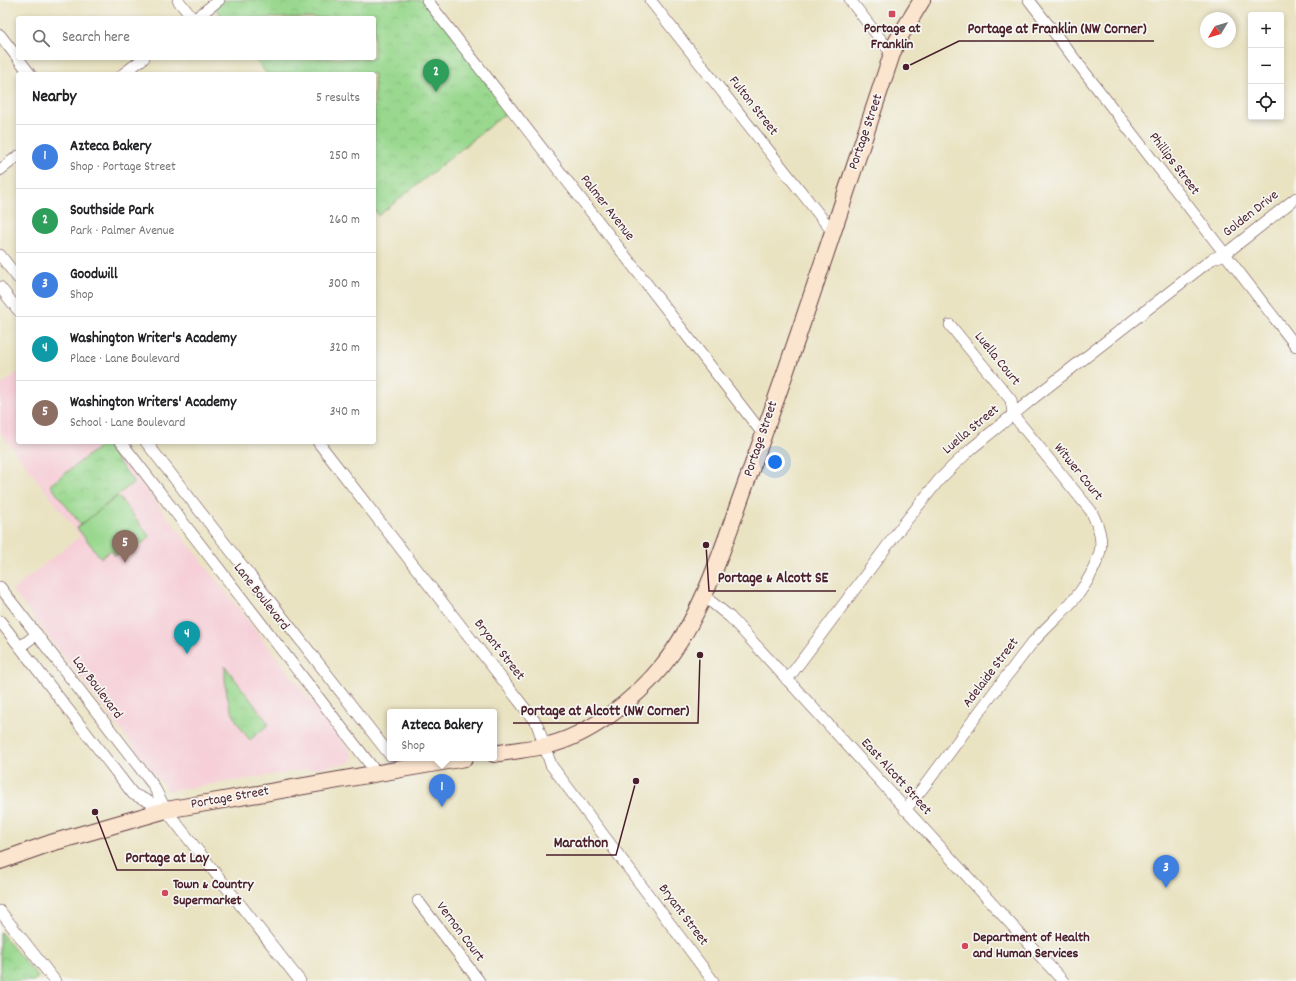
<!DOCTYPE html>
<html lang="en">
<head>
<meta charset="utf-8">
<style>
  body { margin:0; font-family:Dekko,sans-serif; background:#f6f6f6; color:#202124 }
  .controls { position:absolute; right:12px; top:12px; display:grid; overflow:hidden; border-radius:4px; box-shadow:0 2px 6px #0003 }
  .controls button { width:36px; height:36px; display:grid; place-items:center; padding:0; border:0; border-bottom:1px solid #e0e0e0; background:#fff; color:#202124; font:20px sans-serif }
  .compass { position:absolute; left:1200px; top:12px; width:36px; height:36px; border-radius:50%; background:#fff; box-shadow:0 2px 6px #0003; rotate:232deg }
  .you { position:absolute; left:775px; top:462px; width:14px; height:14px; margin:-10px; border:3px solid #fff; border-radius:50%; background:#1a73e8; box-shadow:0 0 0 6px #1a73e833 }
  .badge { display:grid; place-items:center; width:26px; height:26px; border-radius:50%; background:#b45309; color:#fff; font-size:13px; font-weight:700 }
  .pin { position:absolute; translate:-50% -33px; filter:drop-shadow(0 1px 2px #0008) }
  .pin::after { content:''; position:absolute; top:21px; width:14px; height:12px; background:inherit; clip-path:polygon(0 0,100% 0,50% 100%) }
  .popup { position:absolute; left:387px; top:709px; width:110px; height:52px; box-sizing:border-box; display:grid; place-content:center; border-radius:4px; background:#fff; filter:drop-shadow(0 1px 3px #0005); font-size:13px; white-space:nowrap; color:#757577 }
  .popup b { font-size:15px; color:#202124 }
  .popup::after { content:''; position:absolute; left:50%; top:100%; margin-left:-8px; border:8px solid transparent; border-top-color:#fff }
  .list { margin:0; padding:0; list-style:none }
  h2 { display:flex; justify-content:space-between; align-items:center; height:52px; margin:0; padding:0 16px; font-size:17px }
  h2 small { font-size:13px; font-weight:400; color:#757577 }
  .list li { display:grid; grid-template-columns:26px 1fr auto; gap:12px; align-items:center; box-sizing:border-box; height:64px; padding:0 16px; border-top:1px solid #e0e0e0 }
  .list b { display:block; font-size:15px; white-space:nowrap }
  .list p { margin:0; font-size:13px; white-space:nowrap; color:#757577 }
  .list em { font-size:13px; font-style:normal; color:#757577 }
  .icon { flex:none; width:22px; height:22px; fill:none; stroke:currentColor; stroke-width:2; stroke-linecap:round; stroke-linejoin:round }
  .map { position:relative; flex:none; width:1296px; height:981px; overflow:hidden }
  .search { position:absolute; background:#fff; box-shadow:0 2px 6px #0003; left:16px; top:16px; width:360px; height:44px; display:flex; align-items:center; gap:10px; box-sizing:border-box; padding:0 14px; border-radius:4px; color:#757577; font-size:15px }
  .panel { position:absolute; background:#fff; box-shadow:0 2px 6px #0003; left:16px; top:72px; width:360px; height:372px; border-radius:4px }
  .map>svg:first-child { display:block }
  .built { fill:#f6cfd8 }
  .grass { fill:#99d88e; stroke:#727c5c }
  .park { fill:url(#park-crowns); stroke:#727c5c }
  .lines { fill:none; stroke-linecap:round; stroke-linejoin:round }
  .street-casing { stroke:#623c42; stroke-width:12 }
  .secondary-casing { stroke:#623c42; stroke-width:18 }
  .street { stroke:#fff; stroke-width:11 }
  .secondary { stroke:#fbe5cf; stroke-width:16 }
  .poi-dot { fill:#d1495b; stroke:#f6f6f2; stroke-width:1.5 }
  .labels { text-anchor:middle; dominant-baseline:central; stroke-width:3.5; stroke-linejoin:round; paint-order:stroke }
  .poi-label { font-size:14px; font-weight:bold; fill:#4a1f2b; stroke:#f6f6f2; text-anchor:start }
  .street-label { font-size:14px; fill:#4a1f2b; stroke:#f6f6f2 }
  .leader { fill:none; stroke:#4a1f2b; stroke-width:1.5 }
  .callout-dot { fill:#4a1f2b; stroke:#f6f6f2; stroke-width:1.5 }
  .callout-label { font-size:15px; text-anchor:middle; font-weight:bold; fill:#4a1f2b; stroke:#f6f6f2; stroke-width:3.5; stroke-linejoin:round; paint-order:stroke }
</style>
</head>
<body>
<div class="map">
<svg width="1296" height="981" viewBox="0 0 1296 981">
  <defs>
    <pattern id="park-crowns" width="20" height="18" patternUnits="userSpaceOnUse"><rect width="20" height="18" fill="#99d88e"/><path d="M2 6a3 3 0 1 1 6 0M12 15a3 3 0 1 1 6 0" fill="none" stroke="#85b97b"/></pattern>
  </defs>
  <rect width="100%" height="100%" fill="#f6f6f2"/>
  <filter id="ink" filterUnits="userSpaceOnUse"><feTurbulence type="fractalNoise" baseFrequency=".025" numOctaves="2"/><feDisplacementMap in="SourceGraphic" scale="8" xChannelSelector="R" yChannelSelector="G"/><feConvolveMatrix kernelMatrix="1 2 1 2 8 2 1 2 1" color-interpolation-filters="sRGB"/></filter>
  <filter id="wash" filterUnits="userSpaceOnUse"><feTurbulence type="fractalNoise" baseFrequency=".012" numOctaves="4" result="noise"/><feDisplacementMap in="SourceGraphic" scale="16" xChannelSelector="R" yChannelSelector="G"/><feGaussianBlur stdDeviation="0.9" result="paint"/><feColorMatrix in="noise" values="0 0 0 0 0 0 0 0 0 0 0 0 0 0 0 0 0 1.4 0 .05"/><feComposite in="paint" operator="in"/></filter>
  <g filter="url(#wash)">
    <rect width="100%" height="100%" fill="#eae3c2"/>
    <polygon class="built" points="18,372 18,442 109,442 353,755 350,763 168,791 12,590 80,536 0,432 0,386"/>
    <polygon class="grass" points="118,496 150,537 134,550 129,545 115,556 111,550 101,558 77,528"/>
    <g class="park">
      <polygon points="219,0 427,0 511,109 378,216 374,210 374,74 267,74 254,58 374,58 374,18 223,18 213,5"/>
      <polygon points="104,443 134,482 81,525 50,485"/>
      <path d="M225,666L269,724L250,740C231,718 224,696 225,666Z"/>
      <polygon points="0,932 38,977 34,981 0,981"/>
    </g>
  </g>
  <g filter="url(#ink)">
    <g class="lines">
      <defs>
        <g id="street">
          <polyline points="178,0 192,18"/>
          <polyline points="427,0 763,434"/>
          <polyline points="650,0 832,231"/>
          <polyline points="850,0 892,54"/>
          <polyline points="1029,0 1296,346"/>
          <polyline points="196,18 219,0"/>
          <polyline points="0,35 30,74"/>
          <polyline points="123,74 144,58"/>
          <polyline points="0,170 18,156"/>
          <polyline points="0,255 18,278"/>
          <polyline points="0,287 18,310"/>
          <polyline points="121,442 376,772"/>
          <polyline points="146,442 390,755"/>
          <polyline points="318,442 537,724 551,765 713,981"/>
          <polyline points="0,587 153,785 166,810 300,981"/>
          <polyline points="704,596 730,617 1063,981"/>
          <polyline points="0,621 133,794 166,810"/>
          <polyline points="20,647 37,634"/>
          <polyline points="787,680 902,526 939,480 952,467 972,448 1036,396 1212,259 1225,254 1296,198"/>
          <path d="M905,810C943,765 975,715 1012,669C1018,661 1025,652 1032,643C1060,612 1085,597 1099,555C1104,539 1098,525 1091,511L1013,415L1011,400L950,325"/>
          <polyline points="418,901 479,981"/>
          <polyline points="0,911 55,981"/>
        </g>
        <g id="secondary">
          <path d="M494,754C511,751 528,749 545,746C589,736 635,700 663,665C706,611 725,539 749,475C800,336 845,194 892,54L897,41L922,0"/>
          <polyline points="0,861 51,843 166,810 465,758"/>
        </g>
      </defs>
      <use href="#street" class="street-casing"/>
      <use href="#secondary" class="secondary-casing"/>
      <use href="#street" class="street"/>
      <use href="#secondary" class="secondary"/>
    </g>
  </g>
  <g class="poi-dot">
    <rect x="888" y="10" width="8" height="8" rx="2"/>
    <circle cx="165" cy="893" r="4"/>
    <circle cx="965" cy="946" r="4"/>
  </g>
  <g class="labels">
    <g class="poi-label">
      <text x="892" y="29" text-anchor="middle">Portage at<tspan x="892" dy="16">Franklin</tspan></text>
      <text x="173" y="885">Town &amp; Country<tspan x="173" dy="16">Supermarket</tspan></text>
      <text x="973" y="938">Department of Health<tspan x="973" dy="16">and Human Services</tspan></text>
    </g>
    <g class="street-label">
      <text transform="translate(753 106) rotate(52)">Fulton Street</text>
      <text transform="translate(866 132) rotate(-71)">Portage Street</text>
      <text transform="translate(1174 164) rotate(53)">Phillips Street</text>
      <text transform="translate(607 208) rotate(52)">Palmer Avenue</text>
      <text transform="translate(1251 214) rotate(-38)">Golden Drive</text>
      <text transform="translate(997 359) rotate(51)">Luella Court</text>
      <text transform="translate(971 430) rotate(-40)">Luella Street</text>
      <text transform="translate(761 439) rotate(-71)">Portage Street</text>
      <text transform="translate(1078 472) rotate(51)">Witwer Court</text>
      <text transform="translate(261 597) rotate(52)">Lane Boulevard</text>
      <text transform="translate(499 650) rotate(52)">Bryant Street</text>
      <text transform="translate(991 673) rotate(-53)">Adelaide Street</text>
      <text transform="translate(97 688) rotate(53)">Lay Boulevard</text>
      <text transform="translate(896 777) rotate(48)">East Alcott Street</text>
      <text transform="translate(230 798) rotate(-10)">Portage Street</text>
      <text transform="translate(683 915) rotate(53)">Bryant Street</text>
      <text transform="translate(460 932) rotate(53)">Vernon Court</text>
    </g>
  </g>
  <path class="leader" d="M906 67L959 41H1154M706 545L709 591H836M700 655L698 723H513M636 781L616 855H546M95 812L117 870H217"/>
  <g class="callout-dot">
    <circle cx="906" cy="67" r="4"/>
    <circle cx="706" cy="545" r="4"/>
    <circle cx="700" cy="655" r="4"/>
    <circle cx="636" cy="781" r="4"/>
    <circle cx="95" cy="812" r="4"/>
  </g>
  <g class="callout-label">
    <text x="1057" y="33">Portage at Franklin (NW Corner)</text>
    <text x="773" y="582">Portage &amp; Alcott SE</text>
    <text x="605" y="715">Portage at Alcott (NW Corner)</text>
    <text x="581" y="847">Marathon</text>
    <text x="167" y="862">Portage at Lay</text>
  </g>
</svg>
<div class="controls">
<button>+</button>
<button>−</button>
<button><svg class="icon" aria-label="locate" viewBox="0 0 24 24"><circle cx="12" cy="12" r="6"/><path d="M12 2v4M12 18v4M2 12h4M18 12h4"/></svg></button>
</div>
<svg class="compass" viewBox="-18 -18 36 36"><path d="M0-13l5 13h-10z" fill="#e53935"/><path d="M0 13l5-13h-10z" fill="#757577"/></svg>
<div class="you"></div>
<div class="pin badge" style="left:442px;top:807px;background:#3f7fe0">1</div>
<div class="popup"><b>Azteca Bakery</b>Shop</div>
<div class="pin badge" style="left:436px;top:92px;background:#2e9e5b">2</div>
<div class="pin badge" style="left:1166px;top:888px;background:#3f7fe0">3</div>
<div class="pin badge" style="left:187px;top:654px;background:#0f9aa8">4</div>
<div class="pin badge" style="left:125px;top:563px;background:#8d6e63">5</div>
<div class="search"><svg class="icon" aria-label="search" viewBox="0 0 24 24"><circle cx="10" cy="10" r="6"/><path d="M15 15l6 6"/></svg>Search here</div>
<section class="panel">
<h2>Nearby<small>5 results</small></h2>
<ul class="list">
<li><span class="badge" style="background:#3f7fe0">1</span><div><b>Azteca Bakery</b><p>Shop · Portage Street</p></div><em>250 m</em></li>
<li><span class="badge" style="background:#2e9e5b">2</span><div><b>Southside Park</b><p>Park · Palmer Avenue</p></div><em>260 m</em></li>
<li><span class="badge" style="background:#3f7fe0">3</span><div><b>Goodwill</b><p>Shop</p></div><em>300 m</em></li>
<li><span class="badge" style="background:#0f9aa8">4</span><div><b>Washington Writer's Academy</b><p>Place · Lane Boulevard</p></div><em>320 m</em></li>
<li><span class="badge" style="background:#8d6e63">5</span><div><b>Washington Writers' Academy</b><p>School · Lane Boulevard</p></div><em>340 m</em></li>
</ul>
</section>
</div>
</body>
</html>
